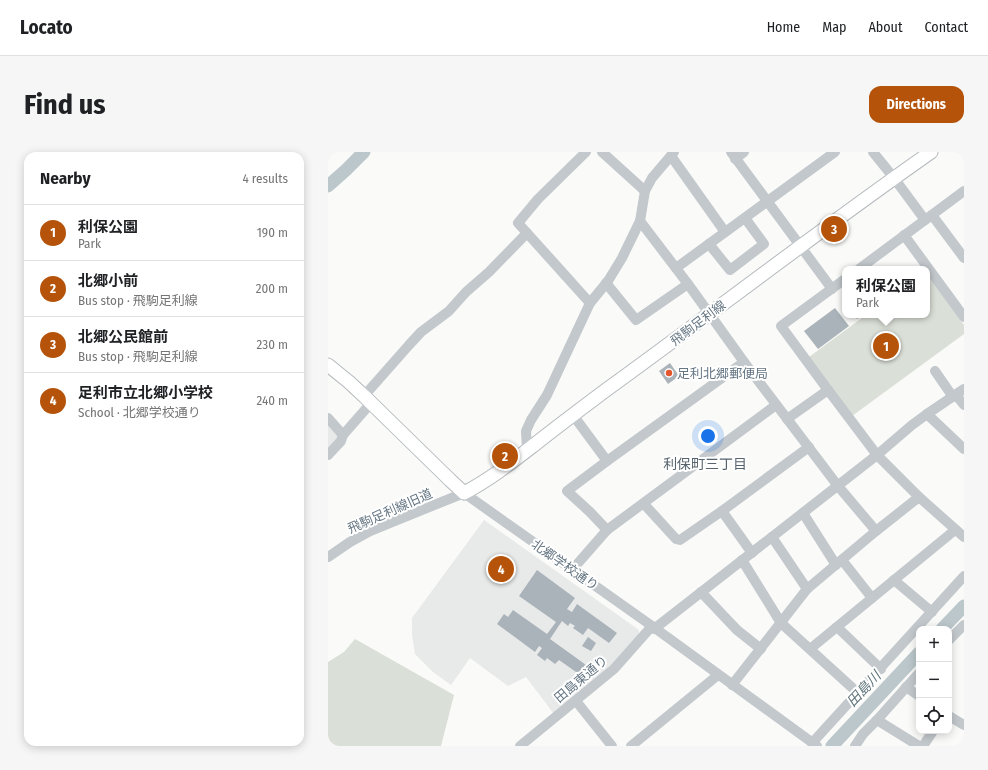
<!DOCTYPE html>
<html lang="en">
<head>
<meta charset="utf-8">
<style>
  body { margin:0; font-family:"Fira Sans Condensed","Noto Sans JP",sans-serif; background:#f6f6f6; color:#202124 }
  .controls { position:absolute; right:12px; bottom:12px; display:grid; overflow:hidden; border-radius:8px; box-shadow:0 2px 10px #0003 }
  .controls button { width:36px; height:36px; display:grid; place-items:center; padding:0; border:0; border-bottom:1px solid #e0e0e0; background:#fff; color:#202124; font:20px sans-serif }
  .you { position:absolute; left:380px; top:284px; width:14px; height:14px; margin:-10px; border:3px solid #fff; border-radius:50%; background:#1a73e8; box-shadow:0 0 0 6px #1a73e833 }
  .badge { display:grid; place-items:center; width:26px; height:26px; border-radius:50%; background:#b45309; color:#fff; font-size:13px; font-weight:700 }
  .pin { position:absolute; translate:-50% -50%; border:2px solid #fff; box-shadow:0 1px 4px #0006 }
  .popup { position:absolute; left:514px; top:114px; width:88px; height:52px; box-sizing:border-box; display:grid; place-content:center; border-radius:8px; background:#fff; filter:drop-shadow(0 1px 3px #0005); font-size:13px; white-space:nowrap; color:#757577 }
  .popup b { font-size:15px; color:#202124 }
  .popup::after { content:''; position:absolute; left:50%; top:100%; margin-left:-8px; border:8px solid transparent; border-top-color:#fff }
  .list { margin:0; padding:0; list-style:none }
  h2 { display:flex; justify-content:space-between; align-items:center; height:52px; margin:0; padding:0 16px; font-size:17px }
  h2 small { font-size:13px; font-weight:400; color:#757577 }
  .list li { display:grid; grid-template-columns:26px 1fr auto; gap:12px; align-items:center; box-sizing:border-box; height:56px; padding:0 16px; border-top:1px solid #e0e0e0 }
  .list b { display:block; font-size:15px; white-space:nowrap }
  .list p { margin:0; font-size:13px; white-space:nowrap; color:#757577 }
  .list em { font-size:13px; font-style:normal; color:#757577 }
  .icon { flex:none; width:22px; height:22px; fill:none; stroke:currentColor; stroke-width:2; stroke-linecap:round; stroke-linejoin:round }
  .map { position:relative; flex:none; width:636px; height:594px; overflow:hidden; border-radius:12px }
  header { display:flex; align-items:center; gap:24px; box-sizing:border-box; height:56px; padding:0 20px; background:#fff; border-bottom:1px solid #e0e0e0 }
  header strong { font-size:19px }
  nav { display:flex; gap:22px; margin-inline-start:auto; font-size:14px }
  .intro { display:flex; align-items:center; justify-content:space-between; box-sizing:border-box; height:96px; padding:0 24px }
  h1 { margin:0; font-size:28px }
  .button { padding:10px 18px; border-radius:12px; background:#b45309; color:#fff; font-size:14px; font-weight:700 }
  main { display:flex; gap:24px; padding:0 24px }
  aside { flex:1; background:#fff; border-radius:12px; box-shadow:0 2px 10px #0003 }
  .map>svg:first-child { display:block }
  .built { fill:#e8e9e9 }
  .green { fill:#dadfd7 }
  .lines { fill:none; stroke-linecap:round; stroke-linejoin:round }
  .river { stroke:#bbc7cb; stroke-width:13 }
  .building { fill:#aab3b9 }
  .major-casing { stroke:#b5babe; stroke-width:15 }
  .minor { stroke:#c3c8cc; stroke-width:10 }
  .major { stroke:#fff; stroke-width:13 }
  .poi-dot { fill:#e4572e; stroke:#fff; stroke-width:1.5 }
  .labels { text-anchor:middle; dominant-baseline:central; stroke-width:4; stroke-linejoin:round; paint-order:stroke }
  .street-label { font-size:13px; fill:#657683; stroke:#fff }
  .poi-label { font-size:13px; fill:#657683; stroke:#fff; text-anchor:start }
  .neighbourhood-label { font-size:14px; fill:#57646e; stroke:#fff }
  .water-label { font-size:14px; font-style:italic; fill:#60757c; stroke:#fff }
</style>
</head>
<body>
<header>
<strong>Locato</strong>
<nav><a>Home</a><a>Map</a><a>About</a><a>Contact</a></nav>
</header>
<div class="intro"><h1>Find us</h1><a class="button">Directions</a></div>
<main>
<aside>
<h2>Nearby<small>4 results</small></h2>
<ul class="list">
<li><span class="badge">1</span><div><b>利保公園</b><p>Park</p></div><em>190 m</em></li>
<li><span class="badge">2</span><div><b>北郷小前</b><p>Bus stop · 飛駒足利線</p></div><em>200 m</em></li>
<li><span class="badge">3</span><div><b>北郷公民館前</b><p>Bus stop · 飛駒足利線</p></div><em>230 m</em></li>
<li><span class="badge">4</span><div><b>足利市立北郷小学校</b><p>School · 北郷学校通り</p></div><em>240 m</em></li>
</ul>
</aside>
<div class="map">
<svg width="636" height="594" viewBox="0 0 636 594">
  <rect width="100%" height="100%" fill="#fafaf8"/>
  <g class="built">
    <polygon points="0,270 11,282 11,287 0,299"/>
    <polygon points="156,368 311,478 310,485 290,508 226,562 198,525 180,534 142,506 123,533 105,520 87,502 84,483 84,466"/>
  </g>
  <g class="green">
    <polygon points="599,123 636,173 636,182 524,264 481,205 538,163 599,163"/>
    <polygon points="27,487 126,543 113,594 0,594 0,510 16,500"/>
  </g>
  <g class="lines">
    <g class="river">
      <polyline points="0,34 18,18 36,0"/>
      <polyline points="614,477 636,454"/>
      <polyline points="504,594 591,501"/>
    </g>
  </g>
  <g class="building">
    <polygon points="507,156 521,174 490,197 476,179"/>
    <polygon points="526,163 534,163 529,167"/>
    <polygon points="342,211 351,224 340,232 331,219"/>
    <polygon points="209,418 247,446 239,457 244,460 249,452 289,481 281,491 260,476 255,483 245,476 247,474 242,471 240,474 234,469 222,487 265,518 258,527 231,508 227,512 219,506 217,509 209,503 214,496 211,494 207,500 169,472 176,462 180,465 185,458 219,482 228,470 191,444"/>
    <polygon points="260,485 268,491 263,499 254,494"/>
  </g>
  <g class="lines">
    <defs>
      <path id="major" d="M0,213L21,230L36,244L122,328L136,341C161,328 184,310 206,293C230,274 254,256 278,238C387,159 493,77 603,0"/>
    </defs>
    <use href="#major" class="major-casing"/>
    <g class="minor">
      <polyline points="258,0 210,47 190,71 262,151"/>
      <polyline points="274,0 317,39"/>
      <polyline points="403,0 504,137"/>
      <polyline points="545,0 566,26 597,68"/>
      <polyline points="343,4 397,80"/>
      <polyline points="407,7 416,0"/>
      <polyline points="604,63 636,106"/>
      <polyline points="312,69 360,132 416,210 510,334 548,379"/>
      <polyline points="576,83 636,165"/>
      <polyline points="381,92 402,118 436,92 417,66"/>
      <polyline points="348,116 507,0"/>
      <polyline points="531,117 636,39"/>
      <polyline points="517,127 453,174 500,238 549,303 591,345 636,385"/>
      <polyline points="278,131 308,168 360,132"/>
      <polyline points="607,219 625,245"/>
      <polyline points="628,243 636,253"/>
      <polyline points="36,244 81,193 93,180 121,159 138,140 161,120 199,81"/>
      <polyline points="599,262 636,297"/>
      <polyline points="245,263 279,309"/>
      <polyline points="0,266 15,283"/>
      <polyline points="459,267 500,238"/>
      <polyline points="199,298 198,279 203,268 219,243 262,151 280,129 294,106 312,69 317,39 324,26 346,0"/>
      <polyline points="0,303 13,289 15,283 43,251"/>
      <polyline points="316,352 348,387 352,388 394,359 481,295"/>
      <polyline points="394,359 424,401"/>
      <polyline points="475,361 508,413"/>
      <polyline points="279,378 262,360 239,339 279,309 416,210"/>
      <polyline points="444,385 479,437"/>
      <polyline points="0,405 22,390 42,379 136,341 324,474 489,594"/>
      <polyline points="414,408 453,471 530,541"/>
      <polyline points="514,408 544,446"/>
      <polyline points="244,418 279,378 448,253"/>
      <polyline points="566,428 604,460"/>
      <polyline points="373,440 409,478 433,497"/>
      <polyline points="509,475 553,517"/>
      <polyline points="326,477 549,303 584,273 599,262 636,237"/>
      <polyline points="621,488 636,473"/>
      <polyline points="482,497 627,378"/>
      <polyline points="404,533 479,437 548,379 591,345"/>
      <polyline points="578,535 591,544"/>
      <polyline points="248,549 284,594"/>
      <polyline points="621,564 636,573"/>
      <polyline points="549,568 591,594"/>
      <polyline points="484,591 636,424"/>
      <polyline points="192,594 286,517 324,474"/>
      <polyline points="303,594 390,523"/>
      <polyline points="527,594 535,582 549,568 591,521"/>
      <polyline points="595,594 605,579"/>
    </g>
    <use href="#major" class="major"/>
  </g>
  <circle class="poi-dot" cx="341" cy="221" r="4"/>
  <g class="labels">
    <g class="street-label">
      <text transform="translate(370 171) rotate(-37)">飛駒足利線</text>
      <text transform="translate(62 359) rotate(-24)">飛駒足利線旧道</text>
      <text transform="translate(237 413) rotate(35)">北郷学校通り</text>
      <text transform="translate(253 527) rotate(-40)">田島東通り</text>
    </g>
    <g class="poi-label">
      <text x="349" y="221">足利北郷郵便局</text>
    </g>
    <g class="neighbourhood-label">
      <text x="377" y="312">利保町三丁目</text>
    </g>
    <g class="water-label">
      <text transform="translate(536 537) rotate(-47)">田島川</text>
    </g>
  </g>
</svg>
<div class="controls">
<button>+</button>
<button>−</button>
<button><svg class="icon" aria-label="locate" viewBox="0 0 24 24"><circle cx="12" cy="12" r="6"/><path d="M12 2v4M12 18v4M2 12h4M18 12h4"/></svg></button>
</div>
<div class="you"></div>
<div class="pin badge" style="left:558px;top:194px">1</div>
<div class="popup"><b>利保公園</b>Park</div>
<div class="pin badge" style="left:177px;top:304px">2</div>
<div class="pin badge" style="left:506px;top:77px">3</div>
<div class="pin badge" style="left:173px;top:417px">4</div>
</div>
</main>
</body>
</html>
